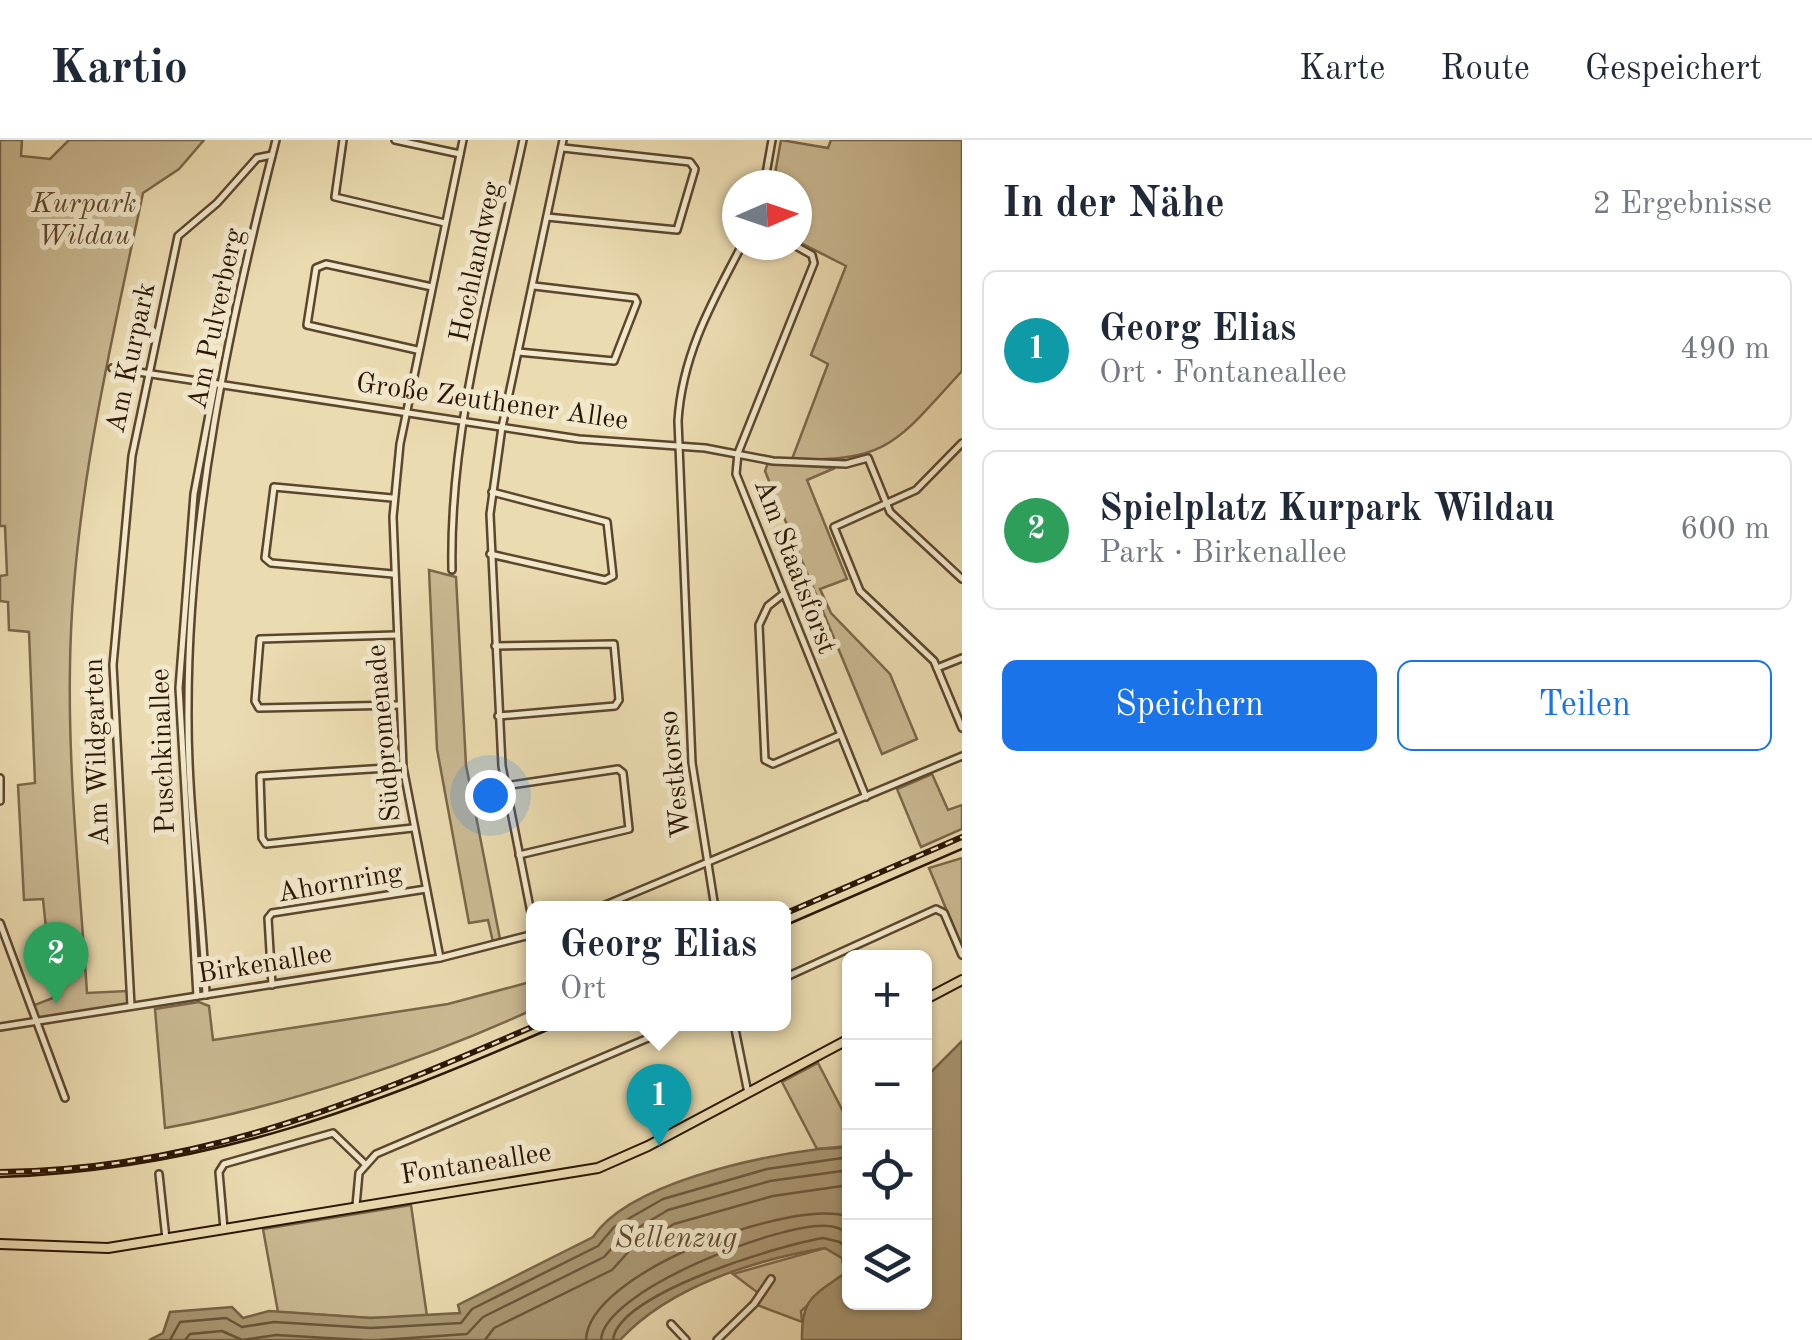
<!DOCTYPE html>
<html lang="de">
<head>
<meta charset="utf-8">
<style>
  body { margin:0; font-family:"Old Standard TT",serif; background:#f2f2f3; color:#1f2937 }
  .controls { position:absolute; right:30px; bottom:30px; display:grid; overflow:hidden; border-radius:15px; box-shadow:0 2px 8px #0004 }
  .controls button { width:90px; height:90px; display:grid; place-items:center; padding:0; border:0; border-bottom:2px solid #e0e1e3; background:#fff; color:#1f2937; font:50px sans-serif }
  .compass { position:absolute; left:722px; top:30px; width:90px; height:90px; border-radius:50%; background:#fff; box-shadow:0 2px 8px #0004; rotate:88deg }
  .you { position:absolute; left:490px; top:655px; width:35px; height:35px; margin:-25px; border:8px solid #fff; border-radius:50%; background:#1a73e8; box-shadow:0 0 0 15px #1a73e833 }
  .badge { display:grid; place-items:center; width:65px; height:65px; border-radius:50%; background:#1a73e8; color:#fff; font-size:32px; font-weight:700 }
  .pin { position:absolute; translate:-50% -82px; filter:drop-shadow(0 2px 5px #0008) }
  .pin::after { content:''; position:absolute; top:52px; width:35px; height:30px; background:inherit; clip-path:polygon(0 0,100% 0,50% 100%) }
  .popup { position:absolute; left:526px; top:761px; width:265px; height:130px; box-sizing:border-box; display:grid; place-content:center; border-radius:15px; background:#fff; filter:drop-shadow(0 2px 8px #0005); font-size:32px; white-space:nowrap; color:#747a83 }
  .popup b { font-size:38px; color:#1f2937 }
  .popup::after { content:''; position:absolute; left:50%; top:100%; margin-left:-20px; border:20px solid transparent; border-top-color:#fff }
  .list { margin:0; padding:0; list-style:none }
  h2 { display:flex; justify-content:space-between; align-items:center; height:130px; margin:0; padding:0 40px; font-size:42px }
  h2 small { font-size:32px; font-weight:400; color:#747a83 }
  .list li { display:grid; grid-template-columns:65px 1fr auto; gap:30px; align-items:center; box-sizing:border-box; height:160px; margin:0 20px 20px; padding:0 20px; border:2px solid #e0e1e3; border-radius:15px }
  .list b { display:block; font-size:38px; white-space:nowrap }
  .list p { margin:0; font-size:32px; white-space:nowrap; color:#747a83 }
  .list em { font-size:32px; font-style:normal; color:#747a83 }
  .actions { display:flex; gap:20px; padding:30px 40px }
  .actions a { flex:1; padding:22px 0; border:2px solid #1a73e8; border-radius:15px; text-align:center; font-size:35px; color:#1a73e8 }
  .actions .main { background:#1a73e8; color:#fff }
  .icon { flex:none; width:55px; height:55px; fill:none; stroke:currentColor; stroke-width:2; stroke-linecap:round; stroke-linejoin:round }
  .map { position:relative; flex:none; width:962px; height:1200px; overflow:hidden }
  header { display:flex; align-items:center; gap:60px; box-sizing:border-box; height:140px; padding:0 50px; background:#fff; border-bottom:2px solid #e0e1e3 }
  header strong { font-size:48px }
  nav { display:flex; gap:55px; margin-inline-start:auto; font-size:35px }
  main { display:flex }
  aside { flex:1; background:#fff }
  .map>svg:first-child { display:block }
  .green { fill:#cab992; stroke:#7a6749; stroke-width:2.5 }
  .water { fill:#aa9874; stroke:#776446; stroke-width:2.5 }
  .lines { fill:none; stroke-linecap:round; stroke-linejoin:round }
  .shore { stroke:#6a563a; stroke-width:2.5 }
  .minor-casing { stroke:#5b462c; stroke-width:10 }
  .major-casing { stroke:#2b1500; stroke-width:12 }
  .minor { stroke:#f2e8cc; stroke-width:5 }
  .major { stroke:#ebdbb0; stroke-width:8 }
  .tram { stroke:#2b1500; stroke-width:2.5 }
  .rail-casing { stroke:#2b1500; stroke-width:6 }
  .rail { stroke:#f2e8cc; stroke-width:2.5; stroke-dasharray:8; stroke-linecap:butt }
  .labels { text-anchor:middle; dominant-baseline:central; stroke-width:10; stroke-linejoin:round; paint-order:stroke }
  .park-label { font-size:28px; font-style:italic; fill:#5b462c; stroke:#f2e8cc }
  .street-label { font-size:28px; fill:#2b1500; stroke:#f2e8cc }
  .water-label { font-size:30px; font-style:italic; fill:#5e492e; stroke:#f2e8cc }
</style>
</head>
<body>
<header>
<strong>Kartio</strong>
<nav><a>Karte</a><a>Route</a><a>Gespeichert</a></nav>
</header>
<main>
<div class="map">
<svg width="962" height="1200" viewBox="0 0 962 1200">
  <rect width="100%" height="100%" fill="#ebdbb0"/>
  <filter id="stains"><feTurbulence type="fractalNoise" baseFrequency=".002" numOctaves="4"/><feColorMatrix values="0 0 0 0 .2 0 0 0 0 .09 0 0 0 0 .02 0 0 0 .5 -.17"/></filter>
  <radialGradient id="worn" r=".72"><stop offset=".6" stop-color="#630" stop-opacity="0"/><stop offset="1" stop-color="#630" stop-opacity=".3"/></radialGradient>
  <g class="green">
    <path d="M0,0H22L21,16L50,19L69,0H204L179,29L143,53C110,209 72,366 70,526C68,635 80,745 87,853L127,851L129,865L37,880L32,866L53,858L43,759L24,760L18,645L35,643L29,492L9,490L8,462L0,461V436L7,435L5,386H0Z"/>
    <path d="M781,0L828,8L831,0H962V231C899,299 890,323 792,319L828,224L811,215L846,126L797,101V45H773Z"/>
    <polygon points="768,323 835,328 807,340 847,439 820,449 831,473 890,534 917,599 882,614 773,351 765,331"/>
    <polygon points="429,430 456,437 466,625 500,799 493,802 488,780 469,783 437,609"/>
    <polygon points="932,634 948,670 962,665 962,689 921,707 897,649"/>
    <polygon points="962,718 962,807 929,728"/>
    <path d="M534,841V869C426,919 282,967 165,988L155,869L199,862L209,866L213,900L448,864Z"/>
    <polygon points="818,923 849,983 849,1006 817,1009 782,942"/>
    <polygon points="411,1065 427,1176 371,1178 278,1172 263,1089"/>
    <polygon points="825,1108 842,1118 845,1133 801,1171 802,1182 757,1165 757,1152 733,1134"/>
  </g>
  <path class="water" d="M962,901V1200H802C801,1158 813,1156 845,1133L842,1118L825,1108C755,1120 670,1146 620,1200H149L163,1193L170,1172L232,1167L243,1178L269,1171L371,1178L460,1173L458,1165L593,1097C629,1043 757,1017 819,1009C829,1008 839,1009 849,1006V1162H924L925,938Z"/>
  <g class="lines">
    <g class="shore">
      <polyline points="170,1200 180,1182 226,1178 242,1187 274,1182 371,1188 461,1183 472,1169 598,1106 614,1087 663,1059 767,1029 849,1017"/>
      <polyline points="185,1200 190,1194 222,1191 242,1200 276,1195 362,1200"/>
      <polyline points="381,1200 467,1194 483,1177 604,1117 621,1098 668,1070 770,1041 849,1030"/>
      <polyline points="485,1200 494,1188 612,1130 630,1110 674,1084 773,1056 849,1045"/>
      <path d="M586,1200C588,1132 794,1057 849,1077"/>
      <path d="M601,1200C603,1150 784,1081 828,1086C836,1086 843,1090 849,1094"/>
      <path d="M613,1200C618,1153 781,1105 823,1098L840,1102L849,1111"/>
    </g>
    <defs>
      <g id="minor">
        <polyline points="343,0 335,57 445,83"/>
        <polyline points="395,0 460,14"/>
        <polyline points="764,45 772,0"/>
        <polyline points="547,77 677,90 695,29 690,22 563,8"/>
        <polyline points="794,105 812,115 814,123 738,313 736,334 866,657"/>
        <polyline points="417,210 307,185 316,128 326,124 432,147"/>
        <polyline points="518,212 614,221 637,162 635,158 534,146"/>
        <polyline points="112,228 579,299 705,308 773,321 846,324 868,318 890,372 962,439"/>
        <polyline points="962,303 916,350 834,387 860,451 934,521 962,588"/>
        <polyline points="392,358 274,347 265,418 271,423 393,434"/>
        <polyline points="490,414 605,440 613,436 607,382 492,352"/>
        <path d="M452,430C449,285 493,141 523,0"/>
        <polyline points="782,455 768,466 759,485 765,620 773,624 840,595"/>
        <polyline points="396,495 260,499 255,561 259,568 399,565"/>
        <polyline points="495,506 614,504 619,560 615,566 498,576"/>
        <polyline points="937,528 962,518"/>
        <polyline points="403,627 260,636 262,698 266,704 413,688"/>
        <polyline points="0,638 0,661"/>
        <polyline points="505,646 618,629 623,633 629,689 519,715"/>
        <polyline points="598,768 962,616"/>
        <path d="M715,768L692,623L678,281C682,215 712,162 742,105"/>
        <polyline points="0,783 65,958"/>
        <polyline points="534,788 502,626 490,374 502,287 563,0"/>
        <polyline points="440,818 403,627 393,377 400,304 463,0"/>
        <polyline points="784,838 936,769 944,773 962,815"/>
        <polyline points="272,845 268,778 272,773 426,749"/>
        <path d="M206,855C202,759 187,664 188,568C188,378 229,184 276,0"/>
        <polyline points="197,856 179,548 194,354 215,243"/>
        <polyline points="131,866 113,525 132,316 178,96 217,63 257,18 272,15"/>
        <polyline points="734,884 748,953"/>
        <polyline points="0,887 440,818 534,794"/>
        <polyline points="159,1034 166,1099"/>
        <polyline points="356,1066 359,1033 376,1014 681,884"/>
        <polyline points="224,1089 219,1032 224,1024 333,993 364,1023"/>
        <polyline points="671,1184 686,1200"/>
        <polyline points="717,1200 754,1164 771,1139"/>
      </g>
      <g id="major">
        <polyline points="924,860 962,840"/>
        <polyline points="0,1104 108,1108 598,1028 648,1006 849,899"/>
      </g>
    </defs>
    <use href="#minor" class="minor-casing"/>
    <use href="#major" class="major-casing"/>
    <use href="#minor" class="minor"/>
    <use href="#major" class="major"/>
    <g class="tram">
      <polyline points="784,786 962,709"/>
      <path d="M0,1037C210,1030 372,966 561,884"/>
    </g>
    <defs>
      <g id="rail">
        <polyline points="784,774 962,697"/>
        <path d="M0,1032C199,1030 361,961 539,884"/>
      </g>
    </defs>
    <use href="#rail" class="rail-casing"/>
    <use href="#rail" class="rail"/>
  </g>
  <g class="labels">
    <g class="park-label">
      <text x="84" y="65">Kurpark<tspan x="84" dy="32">Wildau</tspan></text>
    </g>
    <g class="street-label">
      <text transform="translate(477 122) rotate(-78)">Hochlandweg</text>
      <text transform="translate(217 179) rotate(-78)">Am Pulverberg</text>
      <text transform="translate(132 218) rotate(-78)">Am Kurpark</text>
      <text transform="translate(492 263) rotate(8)">Große Zeuthener Allee</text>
      <text transform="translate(794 427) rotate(69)">Am Staatsforst</text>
      <text transform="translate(385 593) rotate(-95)">Südpromenade</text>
      <text transform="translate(164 611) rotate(-92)">Puschkinallee</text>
      <text transform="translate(98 612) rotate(-92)">Am Wildgarten</text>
      <text transform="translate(676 634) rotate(-96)">Westkorso</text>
      <text transform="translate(340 744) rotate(-10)">Ahornring</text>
      <text transform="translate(265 825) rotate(-9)">Birkenallee</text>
      <text transform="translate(476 1025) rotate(-9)">Fontaneallee</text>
    </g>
    <g class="water-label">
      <text x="676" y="1099">Sellenzug</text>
    </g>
  </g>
  <rect width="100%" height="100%" filter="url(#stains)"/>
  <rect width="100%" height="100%" fill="url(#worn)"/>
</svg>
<div class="controls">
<button>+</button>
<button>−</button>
<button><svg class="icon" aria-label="locate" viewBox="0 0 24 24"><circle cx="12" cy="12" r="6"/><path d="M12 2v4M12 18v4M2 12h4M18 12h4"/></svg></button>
<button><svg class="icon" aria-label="layers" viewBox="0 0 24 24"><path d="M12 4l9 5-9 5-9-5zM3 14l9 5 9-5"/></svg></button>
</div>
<svg class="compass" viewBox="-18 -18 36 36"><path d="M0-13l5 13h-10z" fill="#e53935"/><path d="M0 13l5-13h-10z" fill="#747a83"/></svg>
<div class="you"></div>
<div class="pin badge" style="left:659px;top:1006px;background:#0f9aa8">1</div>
<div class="popup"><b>Georg Elias</b>Ort</div>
<div class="pin badge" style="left:56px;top:864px;background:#2e9e5b">2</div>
</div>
<aside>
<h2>In der Nähe<small>2 Ergebnisse</small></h2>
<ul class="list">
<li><span class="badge" style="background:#0f9aa8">1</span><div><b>Georg Elias</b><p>Ort · Fontaneallee</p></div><em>490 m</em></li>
<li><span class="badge" style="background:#2e9e5b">2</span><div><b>Spielplatz Kurpark Wildau</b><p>Park · Birkenallee</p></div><em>600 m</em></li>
</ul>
<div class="actions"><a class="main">Speichern</a><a>Teilen</a></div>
</aside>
</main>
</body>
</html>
